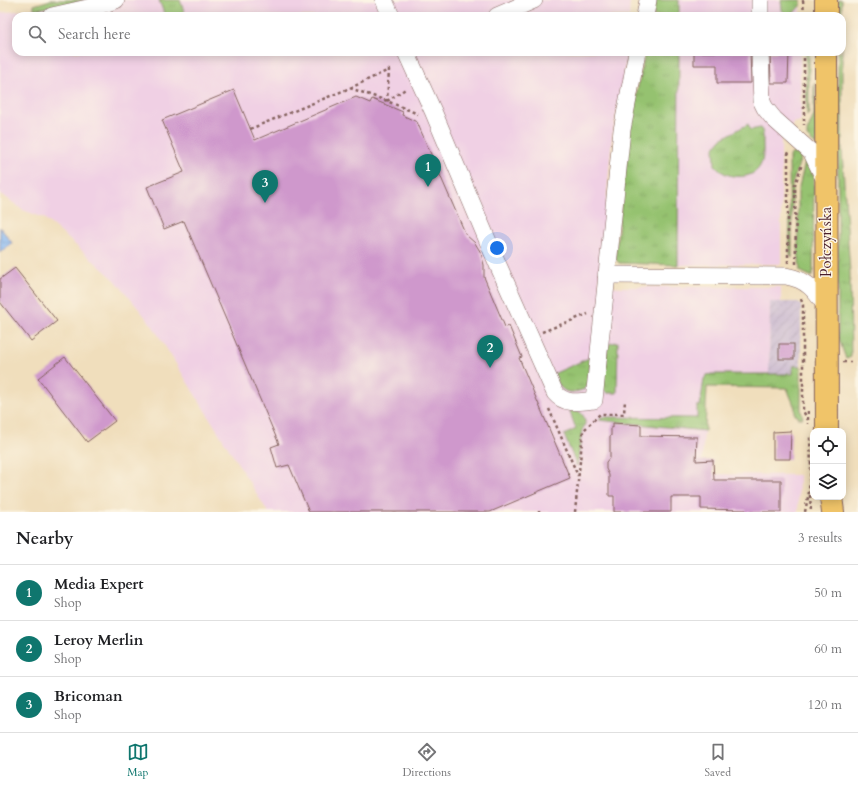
<!DOCTYPE html>
<html lang="en">
<head>
<meta charset="utf-8">
<style>
  body { margin:0; font-family:Cardo,serif; background:#f6f6f6; color:#202124 }
  .controls { position:absolute; right:12px; bottom:12px; display:grid; overflow:hidden; border-radius:8px; box-shadow:0 2px 10px #0003 }
  .controls button { width:36px; height:36px; display:grid; place-items:center; padding:0; border:0; border-bottom:1px solid #e0e0e0; background:#fff; color:#202124; font:20px sans-serif }
  .you { position:absolute; left:497px; top:248px; width:14px; height:14px; margin:-10px; border:3px solid #fff; border-radius:50%; background:#1a73e8; box-shadow:0 0 0 6px #1a73e833 }
  .badge { display:grid; place-items:center; width:26px; height:26px; border-radius:50%; background:#0f766e; color:#fff; font-size:13px; font-weight:700 }
  .pin { position:absolute; translate:-50% -33px; filter:drop-shadow(0 1px 2px #0008) }
  .pin::after { content:''; position:absolute; top:21px; width:14px; height:12px; background:inherit; clip-path:polygon(0 0,100% 0,50% 100%) }
  .list { margin:0; padding:0; list-style:none }
  h2 { display:flex; justify-content:space-between; align-items:center; height:52px; margin:0; padding:0 16px; font-size:17px }
  h2 small { font-size:13px; font-weight:400; color:#757577 }
  .list li { display:grid; grid-template-columns:26px 1fr auto; gap:12px; align-items:center; box-sizing:border-box; height:56px; padding:0 16px; border-top:1px solid #e0e0e0 }
  .list b { display:block; font-size:15px; white-space:nowrap }
  .list p { margin:0; font-size:13px; white-space:nowrap; color:#757577 }
  .list em { font-size:13px; font-style:normal; color:#757577 }
  .icon { flex:none; width:22px; height:22px; fill:none; stroke:currentColor; stroke-width:2; stroke-linecap:round; stroke-linejoin:round }
  .map { position:relative; flex:none; width:858px; height:512px; overflow:hidden }
  .search { position:absolute; background:#fff; box-shadow:0 2px 10px #0003; left:12px; right:12px; top:12px; height:44px; display:flex; align-items:center; gap:10px; box-sizing:border-box; padding:0 14px; border-radius:12px; color:#757577; font-size:15px }
  .sheet { height:220px; background:#fff }
  nav { display:flex; justify-content:space-around; align-items:center; box-sizing:border-box; height:56px; border-top:1px solid #e0e0e0; background:#fff; font-size:11px; color:#757577 }
  nav a { display:grid; justify-items:center; gap:2px }
  nav .on { color:#0f766e }
  .map>svg:first-child { display:block }
  .built { fill:#f0d0e4 }
  .industrial { fill:url(#industrial-furrows) }
  .grass { fill:url(#grass-tufts); stroke:#70704e }
  .garden { fill:url(#garden-furrows); stroke:#70704e }
  .water { fill:url(#water-ripples); stroke:#686b8e }
  .building { fill:#cf98cc }
  .lines { fill:none; stroke-linecap:round; stroke-linejoin:round }
  .minor-casing { stroke:#84625e; stroke-width:18 }
  .major-casing { stroke:#84625e; stroke-width:24 }
  .path { stroke:#84625e; stroke-width:2.5; stroke-dasharray:3 3; stroke-linecap:butt }
  .minor { stroke:#fff; stroke-width:17 }
  .major { stroke:#f0c469; stroke-width:22 }
  .labels { text-anchor:middle; dominant-baseline:central; stroke-width:3; stroke-linejoin:round; paint-order:stroke }
  .street-label { font-size:15px; fill:#4a1f2b; stroke:#fcf5e5 }
</style>
</head>
<body>
<div class="map">
<svg width="858" height="512" viewBox="0 0 858 512">
  <defs>
    <pattern id="industrial-furrows" width="10" height="10" patternUnits="userSpaceOnUse"><rect width="10" height="10" fill="#cebed1"/><path d="M-1 1l2-2M0 10L10 0M9 11l2-2" fill="none" stroke="#b2a3b4"/></pattern>
    <pattern id="grass-tufts" width="24" height="20" patternUnits="userSpaceOnUse"><rect width="24" height="20" fill="#95c270"/><path d="M3 7l-1-3M5 7V3M7 7l1-3M15 17l-1-3M17 17v-4M19 17l1-3" fill="none" stroke="#82a661"/></pattern>
    <pattern id="garden-furrows" width="10" height="10" patternUnits="userSpaceOnUse"><rect width="10" height="10" fill="#95c270"/><path d="M-1 1l2-2M0 10L10 0M9 11l2-2" fill="none" stroke="#82a661"/></pattern>
    <pattern id="water-ripples" width="26" height="14" patternUnits="userSpaceOnUse"><rect width="26" height="14" fill="#86b7f2"/><path d="M2 4q2-2 4 0t4 0M15 11q2-2 4 0t4 0" fill="none" stroke="#7094c4"/></pattern>
  </defs>
  <rect width="100%" height="100%" fill="#fcf5e5"/>
  <filter id="ink" filterUnits="userSpaceOnUse"><feTurbulence type="fractalNoise" baseFrequency=".025" numOctaves="2"/><feDisplacementMap in="SourceGraphic" scale="8" xChannelSelector="R" yChannelSelector="G"/><feConvolveMatrix kernelMatrix="1 2 1 2 8 2 1 2 1" color-interpolation-filters="sRGB"/></filter>
  <filter id="wash" filterUnits="userSpaceOnUse"><feTurbulence type="fractalNoise" baseFrequency=".012" numOctaves="4" result="noise"/><feDisplacementMap in="SourceGraphic" scale="16" xChannelSelector="R" yChannelSelector="G"/><feGaussianBlur stdDeviation="0.9" result="paint"/><feColorMatrix in="noise" values="0 0 0 0 0 0 0 0 0 0 0 0 0 0 0 0 0 1.4 0 .05"/><feComposite in="paint" operator="in"/></filter>
  <g filter="url(#wash)">
    <rect width="100%" height="100%" fill="#f0debc"/>
    <g class="built">
      <polygon points="51,0 630,0 629,16 16,16 16,52 627,52 626,62 612,137 599,285 622,287 781,287 781,302 770,302 769,388 707,387 701,474 799,475 798,512 268,512 152,325 115,280 79,248 44,218 23,210 0,193 0,13 33,9 34,5"/>
      <rect x="679" y="0" width="121" height="16"/>
      <polygon points="679,52 800,52 801,121 793,123 786,142 781,136 781,264 678,265"/>
    </g>
    <polygon class="industrial" points="770,302 798,302 801,305 801,366 793,366 793,374 769,374"/>
    <g class="grass">
      <polygon points="51,0 89,0 55,7 34,9 34,5"/>
      <polygon points="159,0 180,0 186,16 165,16"/>
      <polygon points="656,0 679,0 679,16 653,16"/>
      <polygon points="781,0 801,0 801,5 791,16 787,16 782,10"/>
      <polygon points="838,0 842,0 842,151 850,272 851,357 846,359 838,336 838,52 842,52 842,16 838,16"/>
      <polygon points="645,52 679,52 678,265 619,263 615,258 630,127"/>
      <polygon points="814,83 815,83 817,146 807,137 807,132 814,115"/>
      <path d="M748,124L750,130L760,128C764,132 763,136 763,142C763,150 764,159 760,166C754,178 735,179 724,173C721,172 718,167 715,165L714,148L721,139Z"/>
      <polygon points="806,158 814,177 813,273 812,277 800,271 798,247 798,191"/>
      <polygon points="618,342 617,393 607,393 601,387 608,345 610,343"/>
      <path d="M591,357L588,384L585,389C565,396 561,391 553,374Z"/>
      <polygon points="793,366 801,366 801,411 803,418 798,418 798,416 795,415 795,408 787,388 707,387 705,431 599,420 601,417 697,418 697,406 700,406 704,379 707,375 712,374 793,374"/>
      <path d="M573,410C583,410 589,422 582,430L577,466L564,435L576,429L570,412Z"/>
    </g>
    <g class="garden">
      <polygon points="806,52 809,52 809,113 807,116"/>
      <polygon points="798,150 802,154 792,185 792,258 790,255 789,156"/>
    </g>
    <polygon class="water" points="0,227 12,243 0,252"/>
    <g id="blocks">
      <g class="building">
        <polygon points="694,52 750,52 751,83 717,83 717,65 694,65"/>
        <polygon points="770,52 789,52 788,83 771,83"/>
        <polygon points="234,90 255,140 356,97 370,103 372,99 403,112 402,115 417,122 466,235 475,243 481,253 484,265 484,277 505,327 509,326 522,357 519,358 570,478 490,512 309,512 289,465 277,468 271,447 279,444 184,221 164,229 147,187 184,172 162,120"/>
        <polygon points="15,268 57,321 31,341 0,302 0,279"/>
        <rect x="779" y="344" width="15" height="15"/>
        <polygon points="65,357 115,421 87,442 38,378"/>
        <polygon points="613,423 641,425 641,436 697,437 696,461 713,460 714,480 781,480 781,512 746,512 746,510 701,509 701,497 671,497 671,512 614,512 614,496 609,496 609,475 606,469 606,462 610,457 610,436 611,436 611,427 613,428"/>
        <polygon points="791,431 790,459 773,459 773,432"/>
      </g>
    </g>
  </g>
  <g filter="url(#ink)">
    <use href="#blocks" fill-opacity="0" stroke="#84625e" stroke-width="1"/>
    <g class="lines">
      <defs>
        <g id="minor">
          <polyline points="384,0 391,16"/>
          <polyline points="760,0 760,16"/>
          <polyline points="52,16 101,5 116,0"/>
          <polyline points="497,16 534,0"/>
          <polyline points="645,16 648,0"/>
          <path d="M406,52L433,111L498,265L555,393C565,405 579,402 594,400L622,130L637,52"/>
          <polyline points="760,52 762,102 765,108 774,119 812,153 825,180"/>
          <path d="M606,275L786,276C808,280 815,290 827,308"/>
        </g>
        <g id="major">
          <polyline points="826,16 826,0"/>
          <polyline points="826,52 827,431"/>
          <polyline points="831,497 833,512"/>
        </g>
      </defs>
      <use href="#minor" class="minor-casing"/>
      <use href="#major" class="major-casing"/>
      <g class="path">
        <polyline points="803,0 804,16"/>
        <polyline points="804,52 804,125"/>
        <polyline points="350,88 387,101 418,114"/>
        <polyline points="387,101 407,88"/>
        <polyline points="250,129 350,88 389,70 387,101"/>
        <polyline points="788,263 788,154 790,151"/>
        <polyline points="796,264 795,185 802,164"/>
        <polyline points="801,299 803,305 803,411 808,420"/>
        <polyline points="542,332 588,314"/>
        <polyline points="843,362 851,362"/>
        <polyline points="549,409 578,476"/>
        <polyline points="808,411 808,424"/>
        <polyline points="810,495 811,512"/>
        <polyline points="539,511 539,512"/>
        <polyline points="575,512 583,431 600,414 624,414 625,400"/>
        <polyline points="805,512 809,492 811,467 810,437"/>
      </g>
      <use href="#minor" class="minor"/>
      <use href="#major" class="major"/>
    </g>
  </g>
  <g class="labels">
    <g class="street-label">
      <text transform="translate(826 242) rotate(-90)">Połczyńska</text>
    </g>
  </g>
</svg>
<div class="controls">
<button><svg class="icon" aria-label="locate" viewBox="0 0 24 24"><circle cx="12" cy="12" r="6"/><path d="M12 2v4M12 18v4M2 12h4M18 12h4"/></svg></button>
<button><svg class="icon" aria-label="layers" viewBox="0 0 24 24"><path d="M12 4l9 5-9 5-9-5zM3 14l9 5 9-5"/></svg></button>
</div>
<div class="you"></div>
<div class="pin badge" style="left:428px;top:187px">1</div>
<div class="pin badge" style="left:490px;top:368px">2</div>
<div class="pin badge" style="left:265px;top:203px">3</div>
<div class="search"><svg class="icon" aria-label="search" viewBox="0 0 24 24"><circle cx="10" cy="10" r="6"/><path d="M15 15l6 6"/></svg>Search here</div>
</div>
<section class="sheet">
<h2>Nearby<small>3 results</small></h2>
<ul class="list">
<li><span class="badge">1</span><div><b>Media Expert</b><p>Shop</p></div><em>50 m</em></li>
<li><span class="badge">2</span><div><b>Leroy Merlin</b><p>Shop</p></div><em>60 m</em></li>
<li><span class="badge">3</span><div><b>Bricoman</b><p>Shop</p></div><em>120 m</em></li>
</ul>
</section>
<nav>
<a class="on"><svg class="icon" aria-label="map" viewBox="0 0 24 24"><path d="M3 6l6-2 6 2 6-2v14l-6 2-6-2-6 2zM9 4v14M15 6v14"/></svg>Map</a>
<a><svg class="icon" aria-label="directions" viewBox="0 0 24 24"><path d="M12 3l9 9-9 9-9-9zM9 14v-3h6M13 9l2 2-2 2"/></svg>Directions</a>
<a><svg class="icon" aria-label="saved" viewBox="0 0 24 24"><path d="M7 4h10v16l-5-4-5 4z"/></svg>Saved</a>
</nav>
</body>
</html>
